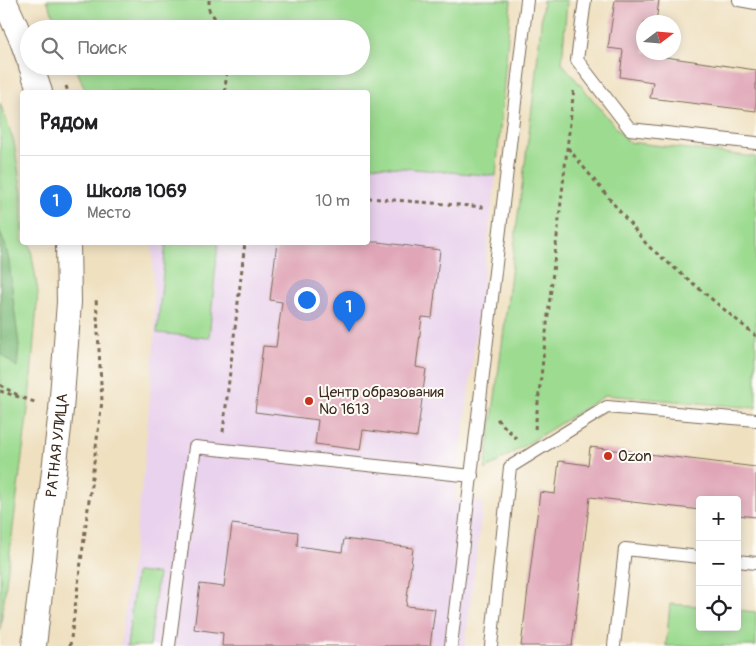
<!DOCTYPE html>
<html lang="ru">
<head>
<meta charset="utf-8">
<style>
  body { margin:0; font-family:Pangolin,sans-serif; background:#f6f6f6; color:#202124 }
  .controls { position:absolute; right:15px; bottom:15px; display:grid; overflow:hidden; border-radius:5px; box-shadow:0 2px 12px #0003 }
  .controls button { width:45px; height:45px; display:grid; place-items:center; padding:0; border:0; border-bottom:1px solid #e0e0e0; background:#fff; color:#202124; font:25px sans-serif }
  .compass { position:absolute; left:636px; top:15px; width:45px; height:45px; border-radius:50%; background:#fff; box-shadow:0 2px 12px #0003; rotate:74deg }
  .you { position:absolute; left:306px; top:299px; width:18px; height:18px; margin:-12px; border:4px solid #fff; border-radius:50%; background:#1a73e8; box-shadow:0 0 0 8px #1a73e833 }
  .badge { display:grid; place-items:center; width:32px; height:32px; border-radius:50%; background:#1a73e8; color:#fff; font-size:16px; font-weight:700 }
  .pin { position:absolute; translate:-50% -41px; filter:drop-shadow(0 1px 2px #0008) }
  .pin::after { content:''; position:absolute; top:26px; width:18px; height:15px; background:inherit; clip-path:polygon(0 0,100% 0,50% 100%) }
  .list { margin:0; padding:0; list-style:none }
  h2 { display:flex; justify-content:space-between; align-items:center; height:65px; margin:0; padding:0 20px; font-size:21px }
  h2 small { font-size:16px; font-weight:400; color:#757577 }
  .list li { display:grid; grid-template-columns:32px 1fr auto; gap:15px; align-items:center; box-sizing:border-box; height:90px; padding:0 20px; border-top:1px solid #e0e0e0 }
  .list b { display:block; font-size:19px; white-space:nowrap }
  .list p { margin:0; font-size:16px; white-space:nowrap; color:#757577 }
  .list em { font-size:16px; font-style:normal; color:#757577 }
  .icon { flex:none; width:28px; height:28px; fill:none; stroke:currentColor; stroke-width:2; stroke-linecap:round; stroke-linejoin:round }
  .map { position:relative; flex:none; width:756px; height:646px; overflow:hidden }
  .search { position:absolute; background:#fff; box-shadow:0 2px 12px #0003; left:20px; top:20px; width:350px; height:55px; display:flex; align-items:center; gap:12px; box-sizing:border-box; padding:0 18px; border-radius:28px; color:#757577; font-size:19px }
  .panel { position:absolute; background:#fff; box-shadow:0 2px 12px #0003; left:20px; top:90px; width:350px; height:155px; border-radius:5px }
  .map>svg:first-child { display:block }
  .built { fill:#e9d2ed }
  .green { fill:#9ddb91; stroke:#6c8258 }
  .forest { fill:#7ebb7b; stroke:#5c724c }
  .building { fill:#e0a6b7 }
  .lines { fill:none; stroke-linecap:round; stroke-linejoin:round }
  .lane-casing { stroke:#7a6a57; stroke-width:14 }
  .street-casing { stroke:#7a6a57; stroke-width:26 }
  .path { stroke:#7a6a57; stroke-width:3; stroke-dasharray:4 4; stroke-linecap:butt }
  .lane { stroke:#fff; stroke-width:12 }
  .street { stroke:#fff; stroke-width:24 }
  .poi-dot { fill:#c8321e; stroke:#fdfcf7; stroke-width:2 }
  .labels { text-anchor:middle; dominant-baseline:central; stroke-width:4; stroke-linejoin:round; paint-order:stroke }
  .poi-label { font-size:15px; fill:#3b2a1e; stroke:#fdfcf7; text-anchor:start }
  .street-label { font-size:15px; fill:#3b2a1e; stroke:#fdfcf7 }
</style>
</head>
<body>
<div class="map">
<svg width="756" height="646" viewBox="0 0 756 646">
  <rect width="100%" height="100%" fill="#fdfcf7"/>
  <filter id="ink" filterUnits="userSpaceOnUse"><feTurbulence type="fractalNoise" baseFrequency=".02" numOctaves="2"/><feDisplacementMap in="SourceGraphic" scale="10" xChannelSelector="R" yChannelSelector="G"/><feConvolveMatrix kernelMatrix="1 2 1 2 8 2 1 2 1" color-interpolation-filters="sRGB"/></filter>
  <filter id="wash" filterUnits="userSpaceOnUse"><feTurbulence type="fractalNoise" baseFrequency=".0096" numOctaves="4" result="noise"/><feDisplacementMap in="SourceGraphic" scale="20" xChannelSelector="R" yChannelSelector="G"/><feGaussianBlur stdDeviation="1.12" result="paint"/><feColorMatrix in="noise" values="0 0 0 0 0 0 0 0 0 0 0 0 0 0 0 0 0 1.4 0 .05"/><feComposite in="paint" operator="in"/></filter>
  <g filter="url(#wash)">
    <rect width="100%" height="100%" fill="#efe0c0"/>
    <polygon class="built" points="368,165 496,176 455,500 483,502 465,646 120,646 144,471 155,330 152,243 368,242"/>
    <g class="green">
      <polygon points="47,0 511,0 496,176 368,165 368,92 86,92 75,66 361,66 361,29 59,29"/>
      <path d="M543,0H567L562,63L628,142L756,157V408L606,395L485,470C497,385 508,300 518,215C528,143 537,72 543,0Z"/>
      <polygon points="0,103 14,142 22,194 22,242 30,243 38,292 29,401 0,631"/>
      <polygon points="166,243 218,243 209,338 157,333"/>
      <polygon points="136,572 158,574 150,646 127,646"/>
      <polygon points="670,604 700,606 700,627 737,627 737,610 756,612 756,646 666,646"/>
    </g>
    <polygon class="forest" points="0,233 5,244 9,261 14,307 19,345 17,367 0,354"/>
    <g id="blocks">
      <g class="building">
        <polygon points="615,0 659,0 656,22 644,22 644,52 652,52 651,55 756,70 756,111 650,98 653,82 620,77 623,50 608,48"/>
        <polygon points="277,242 378,242 440,250 432,318 422,317 416,367 426,369 417,437 363,430 360,450 315,444 318,420 255,412 263,346 276,347 282,302 270,300"/>
        <polygon points="590,447 756,467 756,517 737,515 737,500 700,500 700,510 590,497 572,646 521,646 540,492 555,494 559,461 588,465"/>
        <polygon points="232,524 298,532 297,546 342,552 344,539 413,548 406,606 435,609 430,646 222,646 223,633 194,629 200,584 224,587"/>
      </g>
    </g>
  </g>
  <g filter="url(#ink)">
    <use href="#blocks" fill-opacity="0" stroke="#7a6a57" stroke-width="1"/>
    <g class="lines">
      <defs>
        <g id="lane">
          <polyline points="585,0 577,60 630,129 756,143"/>
          <polyline points="739,0 756,3"/>
          <polyline points="737,561 756,563"/>
          <polyline points="169,646 195,447 472,476"/>
          <polyline points="451,646 527,0"/>
          <polyline points="491,646 510,467 607,407 756,420"/>
          <polyline points="614,646 625,549 700,557"/>
        </g>
        <g id="street">
          <polyline points="4,0 21,38 29,60"/>
          <polyline points="31,66 40,92"/>
          <path id="s1" d="M34,646L61,410L69,302L68,242"/>
        </g>
      </defs>
      <use href="#lane" class="lane-casing"/>
      <use href="#street" class="street-casing"/>
      <g class="path">
        <polyline points="209,0 209,10 223,29"/>
        <polyline points="66,86 68,92"/>
        <polyline points="225,92 227,66"/>
        <polyline points="568,148 648,246 756,336"/>
        <polyline points="368,198 484,207"/>
        <polyline points="0,385 21,397"/>
        <polyline points="0,391 38,403"/>
        <polyline points="497,419 517,439"/>
        <polyline points="535,429 574,88"/>
        <polyline points="223,432 245,242"/>
        <polyline points="70,646 102,401 96,298"/>
      </g>
      <use href="#lane" class="lane"/>
      <use href="#street" class="street"/>
    </g>
  </g>
  <g class="poi-dot">
    <circle cx="309" cy="401" r="5"/>
    <circle cx="608" cy="456" r="5"/>
  </g>
  <g class="labels">
    <g class="poi-label">
      <text x="319" y="392">Центр образования<tspan x="319" dy="17">№ 1613</tspan></text>
      <text x="618" y="456">Ozon</text>
    </g>
    <g class="street-label">
      <text stroke="none"><textPath href="#s1" startOffset="202">РАТНАЯ УЛИЦА</textPath></text>
    </g>
  </g>
</svg>
<div class="controls">
<button>+</button>
<button>−</button>
<button><svg class="icon" aria-label="locate" viewBox="0 0 24 24"><circle cx="12" cy="12" r="6"/><path d="M12 2v4M12 18v4M2 12h4M18 12h4"/></svg></button>
</div>
<svg class="compass" viewBox="-18 -18 36 36"><path d="M0-13l5 13h-10z" fill="#e53935"/><path d="M0 13l5-13h-10z" fill="#757577"/></svg>
<div class="you"></div>
<div class="pin badge" style="left:349px;top:332px">1</div>
<div class="search"><svg class="icon" aria-label="search" viewBox="0 0 24 24"><circle cx="10" cy="10" r="6"/><path d="M15 15l6 6"/></svg>Поиск</div>
<section class="panel">
<h2>Рядом<small></small></h2>
<ul class="list">
<li><span class="badge">1</span><div><b>Школа 1069</b><p>Место</p></div><em>10 m</em></li>
</ul>
</section>
</div>
</body>
</html>
